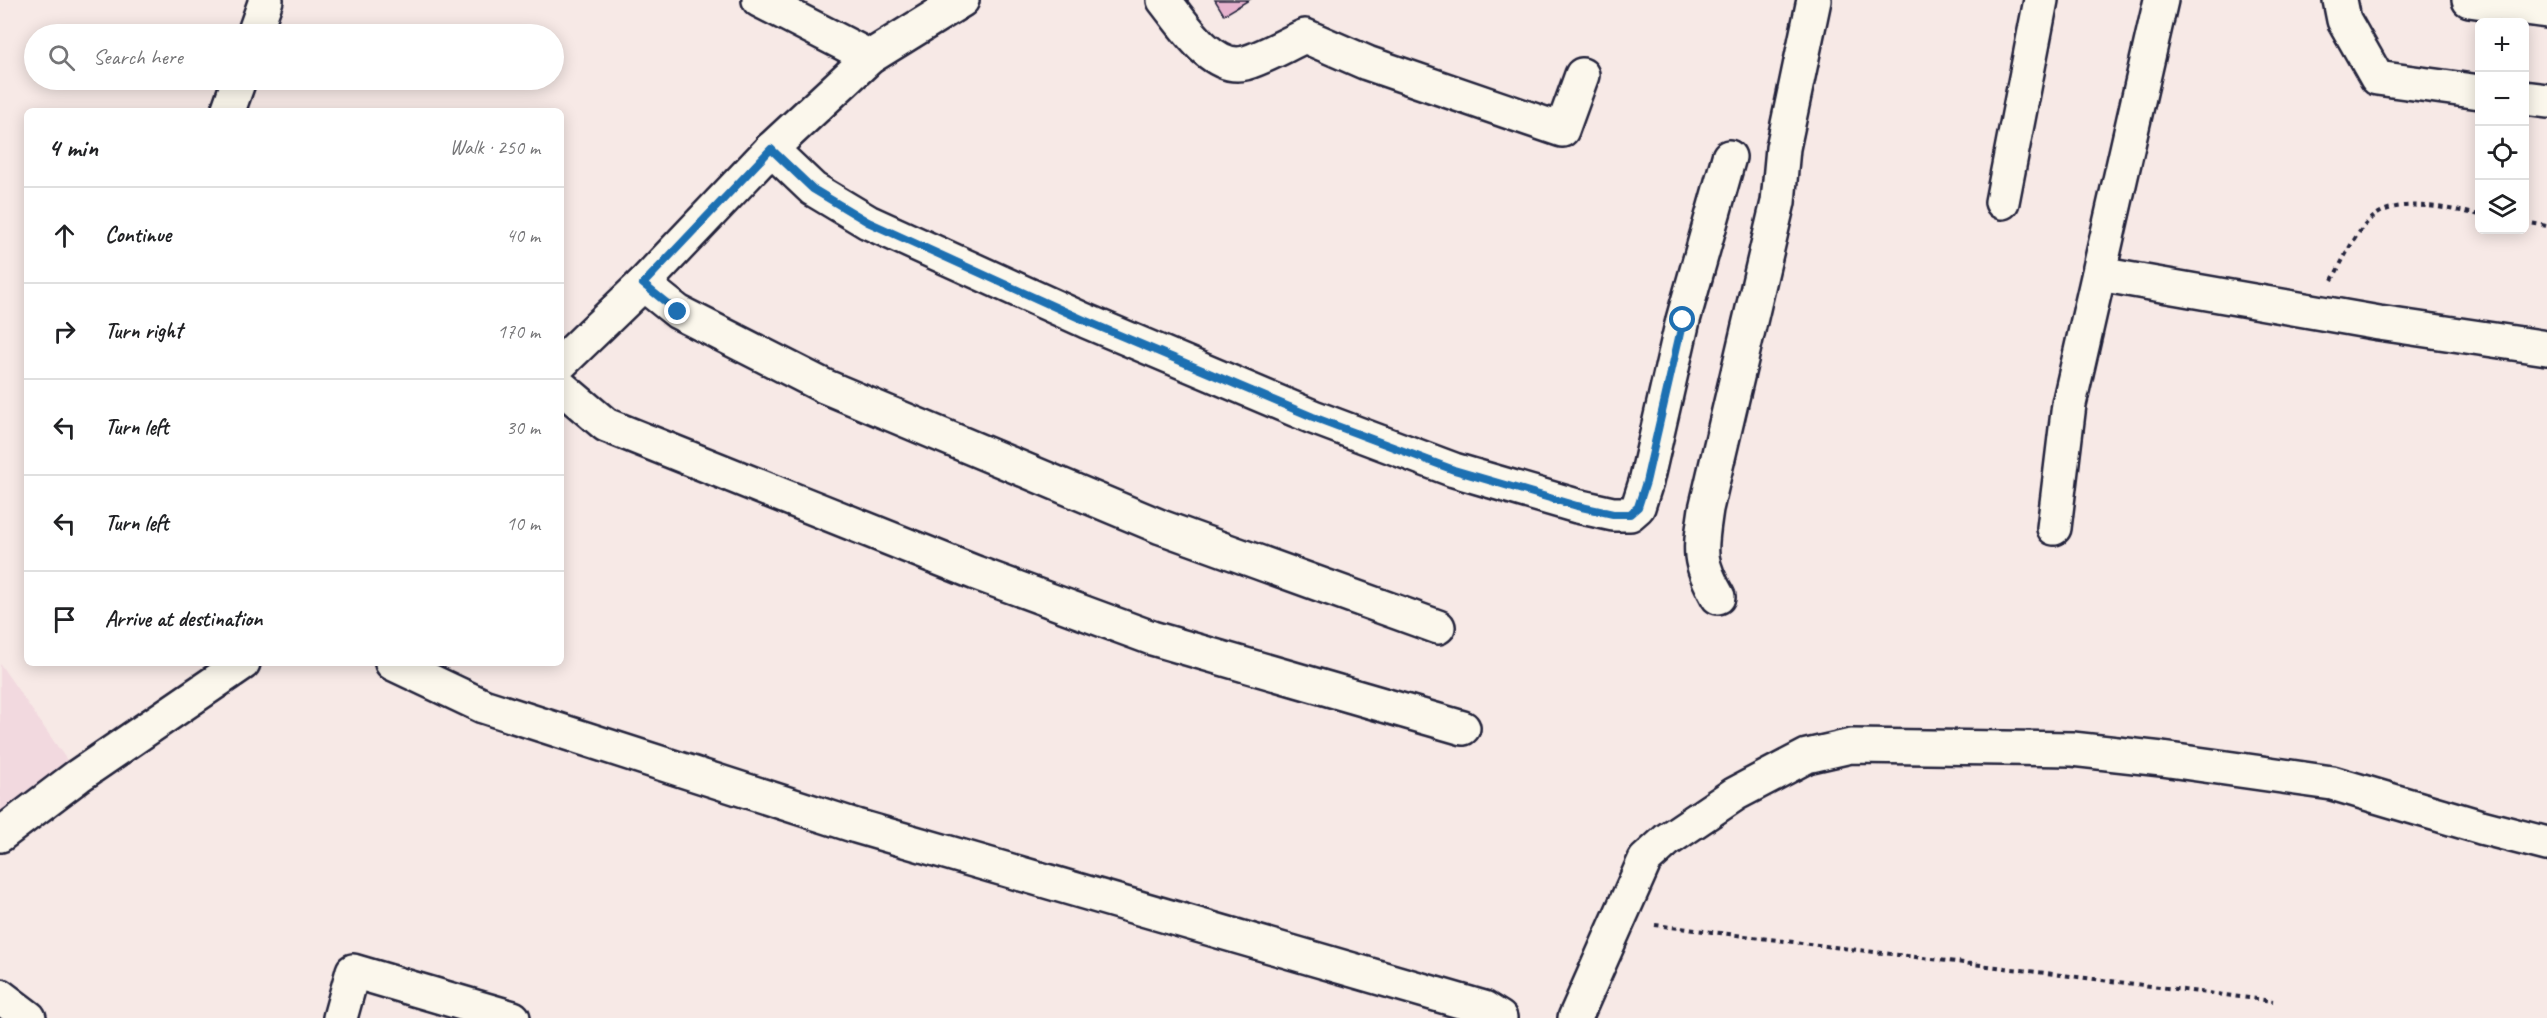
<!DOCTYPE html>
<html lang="en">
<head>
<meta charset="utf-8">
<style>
  body { margin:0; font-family:Caveat,sans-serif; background:#f6f6f6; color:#202124 }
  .controls { position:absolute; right:18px; top:18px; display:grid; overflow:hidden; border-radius:9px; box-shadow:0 3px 15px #0003 }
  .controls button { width:54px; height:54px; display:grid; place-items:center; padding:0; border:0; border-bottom:2px solid #e0e0e0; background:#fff; color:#202124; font:30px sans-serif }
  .stop { position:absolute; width:18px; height:18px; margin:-14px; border:4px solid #1f6fb2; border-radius:50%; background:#fff }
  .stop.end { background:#1f6fb2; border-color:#fff; box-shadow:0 2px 6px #0008 }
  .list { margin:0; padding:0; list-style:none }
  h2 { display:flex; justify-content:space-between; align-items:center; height:78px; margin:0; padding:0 24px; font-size:26px }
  h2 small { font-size:20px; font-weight:400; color:#757577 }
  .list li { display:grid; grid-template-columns:39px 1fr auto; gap:18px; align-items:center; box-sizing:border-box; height:96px; padding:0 24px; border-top:2px solid #e0e0e0 }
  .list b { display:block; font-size:22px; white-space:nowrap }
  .list em { font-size:20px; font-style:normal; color:#757577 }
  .icon { flex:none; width:33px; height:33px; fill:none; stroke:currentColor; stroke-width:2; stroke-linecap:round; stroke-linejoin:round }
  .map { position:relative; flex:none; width:2547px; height:1018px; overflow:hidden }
  .search { position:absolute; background:#fff; box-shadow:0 3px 15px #0003; left:24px; top:24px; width:540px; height:66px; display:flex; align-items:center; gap:15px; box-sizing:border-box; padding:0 21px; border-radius:33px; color:#757577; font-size:22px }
  .panel { position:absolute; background:#fff; box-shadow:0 3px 15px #0003; left:24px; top:108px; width:540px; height:558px; border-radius:9px }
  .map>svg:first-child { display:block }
  .built { fill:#f2d9df }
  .building { fill:#e7b3ce; stroke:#22223b; stroke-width:1.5 }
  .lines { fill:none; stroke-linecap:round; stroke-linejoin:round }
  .minor-casing { stroke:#22223b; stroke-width:38 }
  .major-casing { stroke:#22223b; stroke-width:38 }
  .path { stroke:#22223b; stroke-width:4; stroke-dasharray:4.5 4.5; stroke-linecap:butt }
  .minor { stroke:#fbf7ec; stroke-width:33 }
  .major { stroke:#fbf7ec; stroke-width:33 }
  .route { stroke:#1f6fb2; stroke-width:8 }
</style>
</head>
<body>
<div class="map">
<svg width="2547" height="1018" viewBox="0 0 2547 1018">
  <rect width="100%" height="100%" fill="#f7e9e6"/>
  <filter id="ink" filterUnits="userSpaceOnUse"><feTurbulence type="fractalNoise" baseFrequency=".0167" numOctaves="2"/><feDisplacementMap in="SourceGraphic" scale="12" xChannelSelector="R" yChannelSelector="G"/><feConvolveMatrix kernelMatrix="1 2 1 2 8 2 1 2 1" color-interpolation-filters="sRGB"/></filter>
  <g filter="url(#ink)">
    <polygon class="built" points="0,664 78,776 0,835"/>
    <polygon class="building" points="1215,0 1249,0 1224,15"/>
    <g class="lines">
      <defs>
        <g id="minor">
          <polyline points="759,0 870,57"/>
          <path d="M1164,0C1181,21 1212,72 1245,63C1265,57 1285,45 1305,36L1367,63L1562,130L1582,75"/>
          <polyline points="2340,0 2344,20 2377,78 2480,92"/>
          <polyline points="2469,0 2547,11"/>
          <polyline points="254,34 266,0"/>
          <polyline points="2524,98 2547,101"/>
          <polyline points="228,111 239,80"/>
          <polyline points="771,149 813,189 868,222 1086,321 1313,417 1454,470 1577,506 1613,514 1630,514 1638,507 1646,482 1683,320 1729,157"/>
          <polyline points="2002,202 2041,0"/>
          <polyline points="2099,274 2379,323 2547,348"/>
          <polyline points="643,284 678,312 824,386 1161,527 1438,627"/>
          <polyline points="561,387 606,425 976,573 1152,638 1463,728"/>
          <polyline points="2054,528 2069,404 2161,0"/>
          <path d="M1718,597C1697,560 1700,550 1706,509L1778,202L1783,148L1814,0"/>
          <polyline points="392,663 483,706 856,826 1484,1008 1500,1018"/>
          <polyline points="0,996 29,1018"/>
          <polyline points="340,1018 353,971 513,1018"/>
          <polyline points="1575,1018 1645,860 1667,840 1735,794 1807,756 1851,746 2072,749 2162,759 2332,783 2481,827 2547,844"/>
        </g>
        <g id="major">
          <polyline points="561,363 643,284 771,149 870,57 962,0"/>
          <polyline points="0,835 78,776 243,663"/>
        </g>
      </defs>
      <use href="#minor" class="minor-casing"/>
      <use href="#major" class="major-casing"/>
      <g class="path">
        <polyline points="2524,222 2547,226"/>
        <path d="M2332,280C2344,259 2356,229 2376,215C2401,197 2451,209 2480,215"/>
        <polyline points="1655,925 2273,1001"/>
      </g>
      <use href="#minor" class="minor"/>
      <use href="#major" class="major"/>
    </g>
  </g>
  <g class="lines" filter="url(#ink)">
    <polyline class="route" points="678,312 643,284 771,149 813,189 868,222 1086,321 1313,417 1454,470 1577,506 1613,514 1630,514 1638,507 1646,482 1683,320"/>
  </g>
</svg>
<div class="controls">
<button>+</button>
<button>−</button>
<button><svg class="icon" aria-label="locate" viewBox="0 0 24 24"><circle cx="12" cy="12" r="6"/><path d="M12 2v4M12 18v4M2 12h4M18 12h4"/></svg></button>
<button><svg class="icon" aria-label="layers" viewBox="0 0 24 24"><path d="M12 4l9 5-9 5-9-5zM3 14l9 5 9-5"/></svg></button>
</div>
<div class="stop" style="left:1683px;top:320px"></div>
<div class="stop end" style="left:678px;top:312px"></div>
<div class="search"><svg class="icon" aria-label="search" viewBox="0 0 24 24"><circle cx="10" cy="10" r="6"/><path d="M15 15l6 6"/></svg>Search here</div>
<section class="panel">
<h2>4 min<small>Walk · 250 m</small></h2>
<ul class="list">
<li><svg class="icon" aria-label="ahead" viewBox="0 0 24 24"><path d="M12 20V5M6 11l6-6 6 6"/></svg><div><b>Continue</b></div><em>40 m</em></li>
<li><svg class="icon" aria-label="right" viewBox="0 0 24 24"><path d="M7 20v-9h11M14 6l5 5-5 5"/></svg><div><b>Turn right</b></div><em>170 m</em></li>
<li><svg class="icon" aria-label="left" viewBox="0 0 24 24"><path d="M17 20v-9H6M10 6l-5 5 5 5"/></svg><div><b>Turn left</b></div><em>30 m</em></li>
<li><svg class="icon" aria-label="left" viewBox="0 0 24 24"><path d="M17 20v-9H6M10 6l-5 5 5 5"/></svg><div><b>Turn left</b></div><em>10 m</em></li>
<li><svg class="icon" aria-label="arrive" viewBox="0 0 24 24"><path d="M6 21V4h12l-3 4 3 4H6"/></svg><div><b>Arrive at destination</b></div></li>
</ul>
</section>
</div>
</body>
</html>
